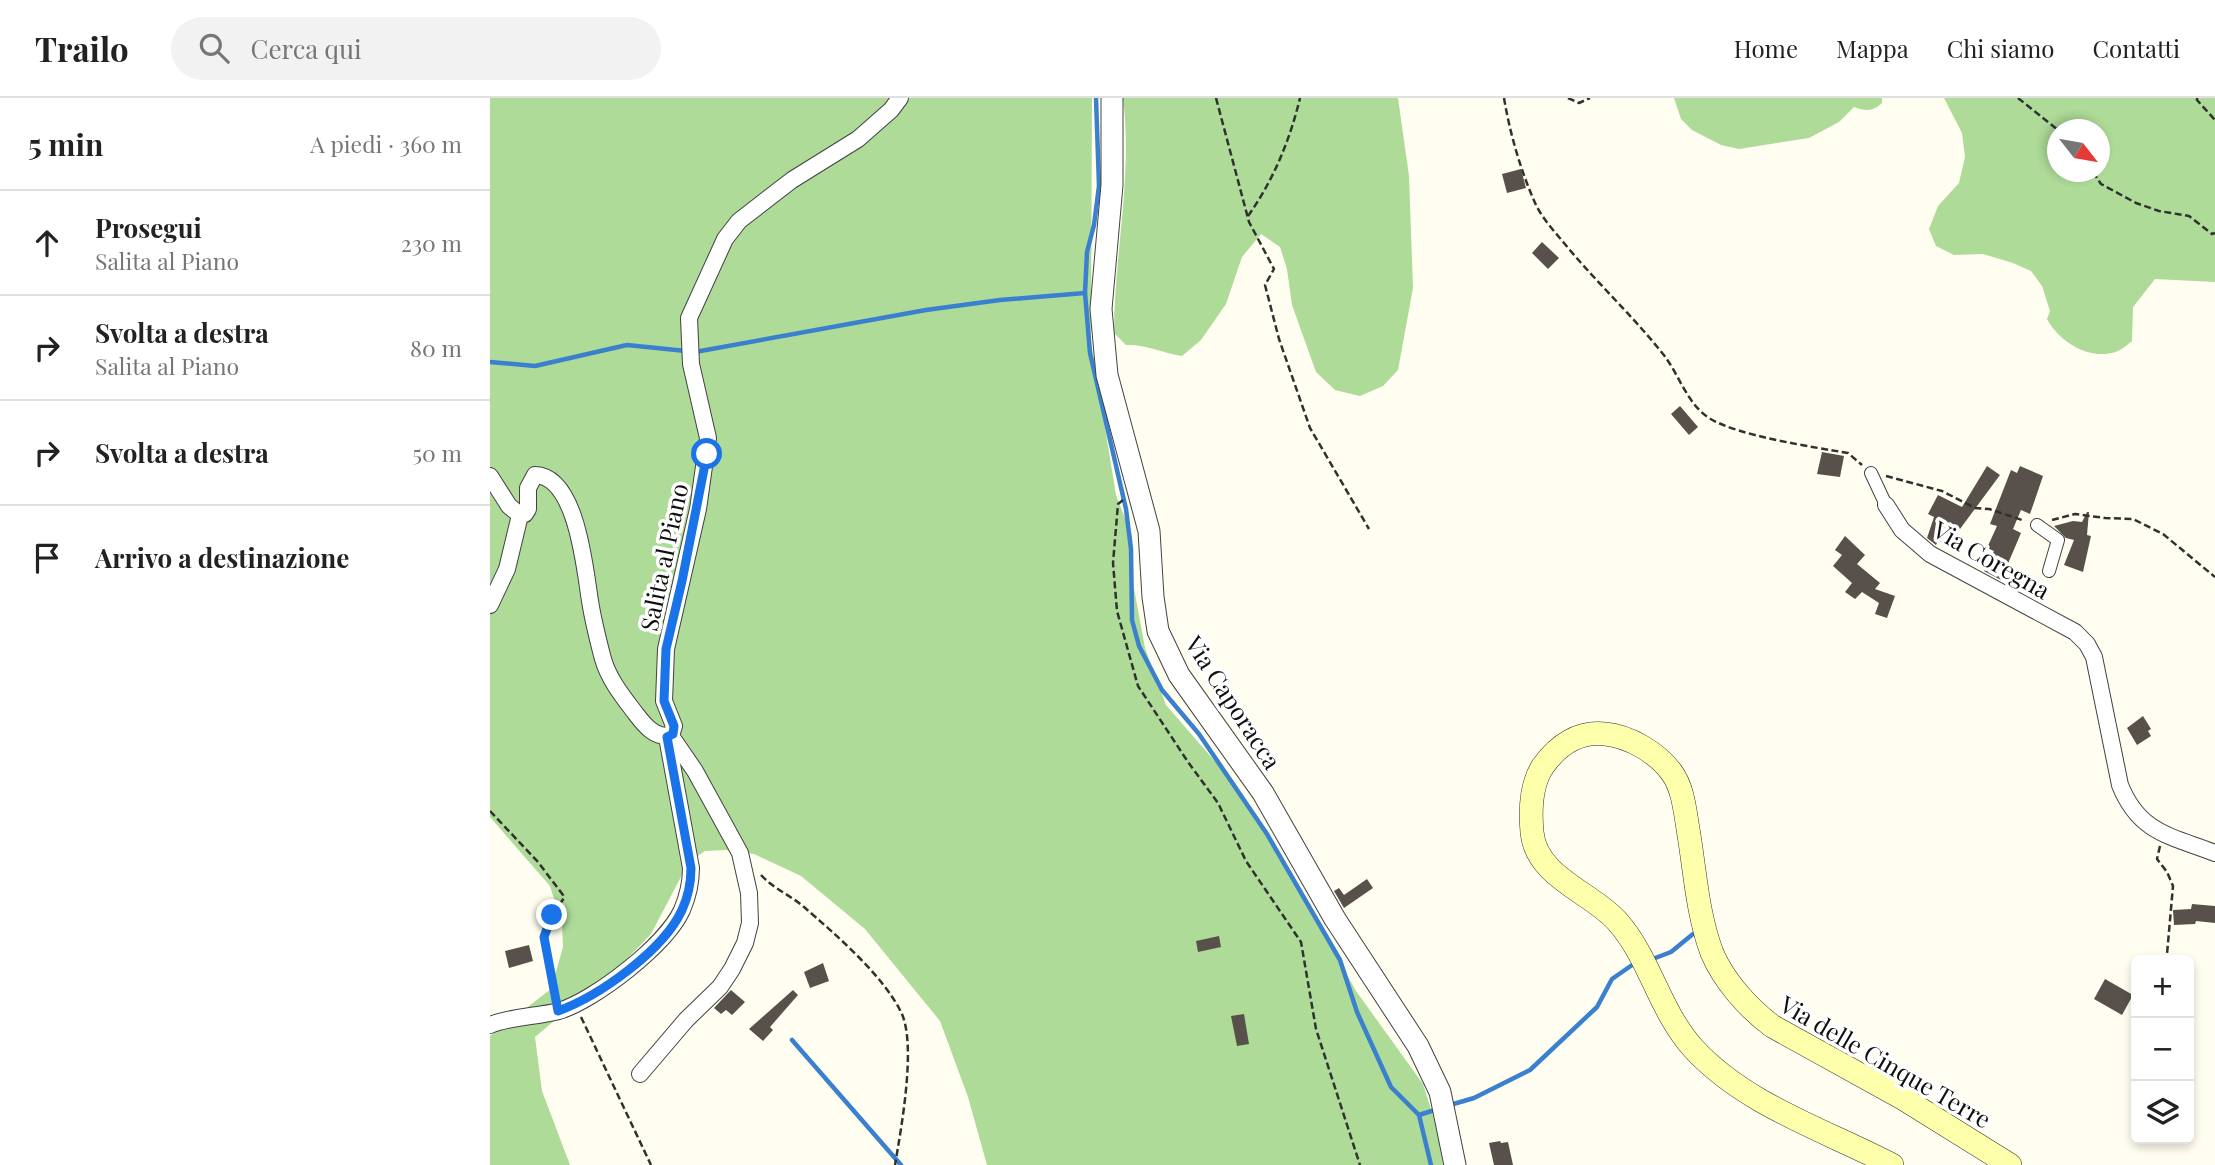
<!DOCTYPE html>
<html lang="it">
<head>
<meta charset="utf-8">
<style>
  body { margin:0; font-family:"Playfair Display",serif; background:#f2f2f2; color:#222 }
  .controls { position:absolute; right:21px; bottom:21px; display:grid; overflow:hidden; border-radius:10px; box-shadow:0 4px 10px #0003 }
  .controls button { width:63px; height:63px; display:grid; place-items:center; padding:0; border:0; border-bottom:2px solid #e0e0e0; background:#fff; color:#222; font:35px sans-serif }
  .compass { position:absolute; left:1557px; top:21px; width:63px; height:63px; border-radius:50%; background:#fff; box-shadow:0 4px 10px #0003; rotate:121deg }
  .stop { position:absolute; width:21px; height:21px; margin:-16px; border:5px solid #1a73e8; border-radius:50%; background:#fff }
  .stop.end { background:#1a73e8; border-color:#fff; box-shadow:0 2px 7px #0008 }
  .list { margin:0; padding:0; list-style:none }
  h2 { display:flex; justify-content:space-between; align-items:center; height:91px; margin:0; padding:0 28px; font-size:30px }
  h2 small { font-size:23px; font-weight:400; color:#767676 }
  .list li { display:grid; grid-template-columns:46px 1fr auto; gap:21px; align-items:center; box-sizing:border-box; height:105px; padding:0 28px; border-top:2px solid #e0e0e0 }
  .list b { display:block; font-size:26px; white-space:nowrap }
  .list p { margin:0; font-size:23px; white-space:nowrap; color:#767676 }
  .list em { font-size:23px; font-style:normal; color:#767676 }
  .icon { flex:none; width:38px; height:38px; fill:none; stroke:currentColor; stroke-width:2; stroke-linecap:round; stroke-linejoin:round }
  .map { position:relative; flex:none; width:1725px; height:1067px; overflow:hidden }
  header { display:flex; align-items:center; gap:42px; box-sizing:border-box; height:98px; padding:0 35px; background:#fff; border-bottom:2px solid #e0e0e0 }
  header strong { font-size:33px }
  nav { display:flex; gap:38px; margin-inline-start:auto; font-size:24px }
  .search { width:490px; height:63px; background:#f2f2f2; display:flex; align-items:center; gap:18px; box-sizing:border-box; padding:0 24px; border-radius:38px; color:#767676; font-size:26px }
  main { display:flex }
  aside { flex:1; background:#fff }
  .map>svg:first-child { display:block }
  .forest { fill:#aedb98; fill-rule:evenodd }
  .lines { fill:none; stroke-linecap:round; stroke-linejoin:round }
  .stream { stroke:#3a80cf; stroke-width:4.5 }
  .building { fill:#58514b }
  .pedestrian-casing { stroke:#424242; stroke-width:14 }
  .minor-casing { stroke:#424242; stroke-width:18 }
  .tertiary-casing { stroke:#424242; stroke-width:23 }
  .secondary-casing { stroke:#313131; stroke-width:24 }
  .path { stroke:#313131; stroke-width:2.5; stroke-dasharray:7 3.5; stroke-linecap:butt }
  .pedestrian { stroke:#fff; stroke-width:12 }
  .minor { stroke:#fff; stroke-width:16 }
  .tertiary { stroke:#fff; stroke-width:21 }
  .secondary { stroke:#fdffab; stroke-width:23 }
  .route { stroke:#1a73e8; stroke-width:9 }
  .labels { text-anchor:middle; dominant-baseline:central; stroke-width:7; stroke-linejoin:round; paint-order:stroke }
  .street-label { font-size:24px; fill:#0f0f0f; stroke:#fff }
</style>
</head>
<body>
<header>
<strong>Trailo</strong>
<div class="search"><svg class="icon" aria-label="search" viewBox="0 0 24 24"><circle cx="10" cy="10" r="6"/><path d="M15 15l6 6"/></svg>Cerca qui</div>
<nav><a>Home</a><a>Mappa</a><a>Chi siamo</a><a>Contatti</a></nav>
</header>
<main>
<aside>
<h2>5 min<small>A piedi · 360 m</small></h2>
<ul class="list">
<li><svg class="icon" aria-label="ahead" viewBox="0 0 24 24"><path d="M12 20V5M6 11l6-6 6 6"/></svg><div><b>Prosegui</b><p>Salita al Piano</p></div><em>230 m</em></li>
<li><svg class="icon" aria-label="right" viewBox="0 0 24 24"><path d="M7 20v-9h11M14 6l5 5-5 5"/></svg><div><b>Svolta a destra</b><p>Salita al Piano</p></div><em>80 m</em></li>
<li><svg class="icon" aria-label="right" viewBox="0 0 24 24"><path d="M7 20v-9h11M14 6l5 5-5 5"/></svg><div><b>Svolta a destra</b></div><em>50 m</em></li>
<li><svg class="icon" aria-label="arrive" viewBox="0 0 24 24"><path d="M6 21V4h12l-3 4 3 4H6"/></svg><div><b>Arrivo a destinazione</b></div></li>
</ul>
</aside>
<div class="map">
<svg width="1725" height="1067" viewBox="0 0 1725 1067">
  <rect width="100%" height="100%" fill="#fffef0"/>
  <g class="forest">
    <polygon points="0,0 602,0 601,244 626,397 642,438 643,485 655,550 676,607 729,668 786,749 866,893 933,986 947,1030 953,1067 497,1067 478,999 450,923 375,831 311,778 264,756 236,752 215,753 203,761 192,777 161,836 133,865 45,939 52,993 80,1067 0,1067 0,938 61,891 73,849 72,826 60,788 0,719"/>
    <path d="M633,0H908L919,78L923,190L908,272L893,288L870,298L845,292L826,274L802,207L797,171L790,149L771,136L752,159L736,206L711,242L692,258C673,255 655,246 636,247L624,235C624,157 643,78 633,0Z"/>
    <path d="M1184,0H1392V5C1383,14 1375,13 1364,9L1349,24L1319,40L1249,51L1231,47L1202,32L1191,21Z"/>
    <path d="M1454,0H1725V184L1665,181L1643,209L1642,243C1638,246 1633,251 1628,253C1601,264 1569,244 1557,221L1560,213L1552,188L1541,173L1523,165L1493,156L1464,157L1446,148L1439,131L1448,108L1469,85L1475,59L1472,35ZM1568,32H1610V74H1568Z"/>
  </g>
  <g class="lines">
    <g class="stream">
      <polyline points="606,0 609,88 604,127 597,154 595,195 600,255 636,411 641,451 642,522 649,548 672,592 709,636 777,736 850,862 867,914 901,989 929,1017 941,1067"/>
      <polyline points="205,254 436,212 510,202 595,195"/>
      <polyline points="0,264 45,268 137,247 196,253"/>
      <polyline points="1160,862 1181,854 1203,836"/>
      <polyline points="302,942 411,1067"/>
      <polyline points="960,1007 984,1000 1040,972 1107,909 1122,881 1145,865"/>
      <polyline points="929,1017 948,1011"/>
    </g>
  </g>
  <g class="building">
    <polygon points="1031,71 1036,90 1017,95 1012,76"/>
    <polygon points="1052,144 1069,160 1058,171 1042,155"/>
    <polygon points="1190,308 1208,329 1199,337 1181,316"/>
    <polygon points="1332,354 1354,358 1350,379 1327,376"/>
    <polygon points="1497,368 1510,377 1470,431 1460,424 1452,445 1448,443 1446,447 1437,440 1444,419 1438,416 1448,397 1472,409"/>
    <polygon points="1530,368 1553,378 1540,416 1531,412 1523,431 1531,435 1511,482 1494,473 1504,453 1497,450 1507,428 1500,426 1521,372 1527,375"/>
    <polygon points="1597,414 1599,414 1597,437 1601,438 1593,474 1574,467 1584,442 1576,440 1564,428 1583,423 1592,424"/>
    <polygon points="1355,438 1375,457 1367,466 1390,485 1385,491 1405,498 1397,520 1385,516 1389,505 1372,494 1365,501 1355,494 1362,485 1343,468 1352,457 1345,452"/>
    <polygon points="1653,618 1661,631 1658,633 1661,638 1647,647 1637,630"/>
    <polygon points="877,781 883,790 854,810 844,793 849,790 854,797"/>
    <polygon points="1702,806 1725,808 1725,825 1706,823 1705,826 1684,827 1683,812 1701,811"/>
    <polygon points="729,838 731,849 708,854 706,843"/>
    <polygon points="39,847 43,863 19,870 15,853"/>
    <polygon points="333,865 339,883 320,890 314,874"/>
    <polygon points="1615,881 1643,897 1632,917 1604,901"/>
    <polygon points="241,892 255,904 242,917 236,912 231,916 224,910"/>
    <polygon points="303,892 308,897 280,929 283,932 273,943 259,931"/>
    <polygon points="754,916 759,946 747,948 741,918"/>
    <polygon points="1010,1043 1011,1045 1018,1044 1023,1067 1004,1067 999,1045"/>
  </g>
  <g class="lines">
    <defs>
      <g id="pedestrian">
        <polyline points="1381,375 1396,407"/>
        <polyline points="1547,427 1568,442 1559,473"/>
      </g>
      <g id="minor">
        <path d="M0,378L19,408L30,417L35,416L38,411V390L45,377C87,378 95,472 100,503C103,522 108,542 113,561C119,582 134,600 146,616C155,628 165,640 181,638"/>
        <path d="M1396,407L1412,432L1440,456L1585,534L1597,546L1604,559L1630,687C1649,735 1681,738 1725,755"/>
        <polyline points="0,507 17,471 30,417"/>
        <polyline points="181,638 184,628 174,603 176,551 208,411 218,340 201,266 199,220 235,141 249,123 302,82 368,41 401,12 410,0"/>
        <path d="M0,927C22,918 46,919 69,913C105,902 176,847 192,812C198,798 201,784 201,770L177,639"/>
        <polyline points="150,976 196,922 230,889 242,871 255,845 260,825 259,795 250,755 205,673 181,638"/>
      </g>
      <polyline id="tertiary" points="622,0 622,87 611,211 617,277 659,433 663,499 668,533 689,577 773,695 845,821 928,948 950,994 965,1067"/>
      <path id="secondary" d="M1402,1067C1335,1032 1255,1007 1203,950C1169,912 1160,860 1127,823C1101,794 1046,779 1042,734C1040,712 1041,686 1053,668C1068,647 1089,633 1115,636C1139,638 1168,655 1182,675C1193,690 1195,713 1198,731C1205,772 1207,815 1222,855C1234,883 1258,910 1282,928L1414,1001L1520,1067"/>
    </defs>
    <use href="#pedestrian" class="pedestrian-casing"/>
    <use href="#minor" class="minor-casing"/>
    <use href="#tertiary" class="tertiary-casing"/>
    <use href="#secondary" class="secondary-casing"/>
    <g class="path">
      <polyline points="726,0 759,124 784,171 775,187 789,241 820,330 879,431"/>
      <path d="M1014,0C1020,36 1031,74 1046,107C1053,121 1064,133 1074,145C1106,184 1142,217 1173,256C1189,276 1197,306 1219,320C1248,338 1323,349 1358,355L1372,367"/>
      <polyline points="1078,0 1089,5 1100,0"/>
      <polyline points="1528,0 1568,32"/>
      <polyline points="1707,0 1707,2 1725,22"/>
      <polyline points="1603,74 1611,86 1646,105 1669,113 1699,118 1722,136 1725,135"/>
      <path d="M758,118C783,83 800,42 810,0"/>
      <polyline points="1396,378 1452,393 1485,410 1499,411 1535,423"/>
      <polyline points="633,402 628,406 623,465 627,513 648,588 698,664 728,705 756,763 811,844 826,931 870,1067"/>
      <polyline points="1562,422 1585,416 1615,420 1643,421 1673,436 1725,479"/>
      <polyline points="0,713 48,764 73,797 74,800 62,817 53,839 65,899"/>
      <polyline points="1670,748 1667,761 1677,774 1683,788 1677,856"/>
      <path d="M271,777C284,791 300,797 314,809C346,837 392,876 411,914C427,946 411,1031 405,1067"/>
      <polyline points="91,919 161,1067"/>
    </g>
    <use href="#pedestrian" class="pedestrian"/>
    <use href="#minor" class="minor"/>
    <use href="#tertiary" class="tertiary"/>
    <use href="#secondary" class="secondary"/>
  </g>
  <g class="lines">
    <path class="route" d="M62,817L54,839L68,913C109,898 173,853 192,812C198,799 201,784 201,770L177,639L183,636L184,628L174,603L176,551L192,483L217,356"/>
  </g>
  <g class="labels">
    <g class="street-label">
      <text transform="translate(173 459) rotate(-78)">Salita al Piano</text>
      <text transform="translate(1502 461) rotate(30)">Via Coregna</text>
      <text transform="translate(744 604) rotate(57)">Via Caporacca</text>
      <text transform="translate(1396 963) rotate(30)">Via delle Cinque Terre</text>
    </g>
  </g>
</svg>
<div class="controls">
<button>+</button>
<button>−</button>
<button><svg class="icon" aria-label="layers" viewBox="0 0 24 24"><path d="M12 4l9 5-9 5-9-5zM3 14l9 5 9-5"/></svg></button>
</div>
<svg class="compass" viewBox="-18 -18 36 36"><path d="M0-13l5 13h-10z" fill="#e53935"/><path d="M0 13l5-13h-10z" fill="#767676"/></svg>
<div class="stop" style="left:217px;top:356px"></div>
<div class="stop end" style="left:62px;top:817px"></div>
</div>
</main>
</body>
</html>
